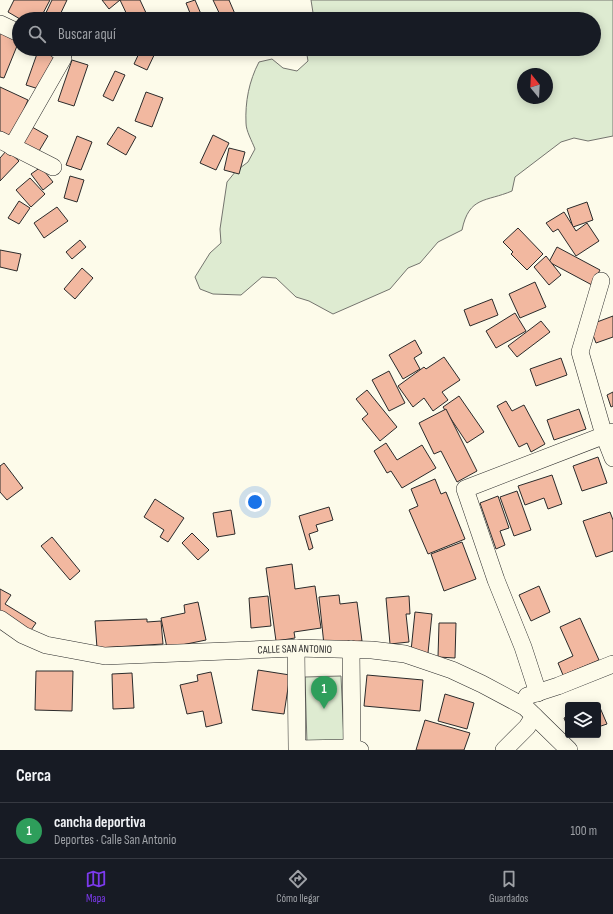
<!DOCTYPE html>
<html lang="es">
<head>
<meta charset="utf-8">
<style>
  body { margin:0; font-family:"Sofia Sans Condensed",sans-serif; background:#242831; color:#f1f3f6 }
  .controls { position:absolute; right:12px; bottom:12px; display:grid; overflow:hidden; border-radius:4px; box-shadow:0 2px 10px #0003 }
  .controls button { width:36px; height:36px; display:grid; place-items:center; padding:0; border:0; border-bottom:1px solid #363941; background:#171b24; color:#f1f3f6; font:20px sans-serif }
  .compass { position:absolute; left:517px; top:68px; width:36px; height:36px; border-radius:50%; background:#171b24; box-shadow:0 2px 10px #0003; rotate:342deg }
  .you { position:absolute; left:255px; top:502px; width:14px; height:14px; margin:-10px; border:3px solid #fff; border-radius:50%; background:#1a73e8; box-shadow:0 0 0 6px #1a73e833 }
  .badge { display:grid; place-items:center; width:26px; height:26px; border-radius:50%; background:#7c3aed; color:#fff; font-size:13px; font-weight:700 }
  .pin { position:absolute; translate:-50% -33px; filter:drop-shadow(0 1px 2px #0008) }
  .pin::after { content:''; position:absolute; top:21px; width:14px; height:12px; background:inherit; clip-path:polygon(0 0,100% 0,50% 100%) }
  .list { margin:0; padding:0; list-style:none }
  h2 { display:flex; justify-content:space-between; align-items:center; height:52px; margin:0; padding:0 16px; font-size:17px }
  h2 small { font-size:13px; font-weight:400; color:#9ea1a6 }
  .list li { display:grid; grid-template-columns:26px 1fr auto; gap:12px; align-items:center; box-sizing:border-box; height:56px; padding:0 16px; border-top:1px solid #363941 }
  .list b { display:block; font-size:15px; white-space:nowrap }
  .list p { margin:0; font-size:13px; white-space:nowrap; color:#9ea1a6 }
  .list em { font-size:13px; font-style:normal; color:#9ea1a6 }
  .icon { flex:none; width:22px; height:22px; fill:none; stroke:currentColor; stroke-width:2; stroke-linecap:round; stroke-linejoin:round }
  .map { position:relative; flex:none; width:613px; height:750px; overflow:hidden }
  .search { position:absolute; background:#171b24; box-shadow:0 2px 10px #0003; left:12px; right:12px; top:12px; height:44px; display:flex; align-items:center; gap:10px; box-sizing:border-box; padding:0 14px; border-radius:22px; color:#9ea1a6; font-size:15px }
  .sheet { height:108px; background:#171b24 }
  nav { display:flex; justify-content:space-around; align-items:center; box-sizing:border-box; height:56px; border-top:1px solid #363941; background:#171b24; font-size:11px; color:#9ea1a6 }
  nav a { display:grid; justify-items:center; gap:2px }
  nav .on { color:#7c3aed }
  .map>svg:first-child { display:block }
  .green { fill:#deebd1; stroke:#74746e; fill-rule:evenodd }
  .building { fill:#f2b8a0; stroke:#2b2b2b }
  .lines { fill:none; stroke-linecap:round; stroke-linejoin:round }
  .minor-casing { stroke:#2b2b2b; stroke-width:18 }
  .minor { stroke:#fdfbea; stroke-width:17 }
  .labels { text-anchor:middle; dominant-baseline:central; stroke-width:3; stroke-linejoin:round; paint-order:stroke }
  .street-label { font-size:11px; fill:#2b2b2b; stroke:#fdfbea }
</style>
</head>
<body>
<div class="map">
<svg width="613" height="750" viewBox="0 0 613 750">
  <rect width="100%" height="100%" fill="#fdfbea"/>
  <g class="green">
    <path d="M311,0H613V136L588,141L574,138L561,142L515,177L512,191C486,202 469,196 462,230L438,242L420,263L408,268L390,289L333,314L309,301L296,297L276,278L262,277L241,295L213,294L200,289L195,277L210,253L221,243L220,229L227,182L236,171L248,162L255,149C252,141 246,131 246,123C245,102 249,81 259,62L272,59L283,68L297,71L308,61L306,49H594V19H314ZM523,74H547V98H523Z"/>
    <polygon points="341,676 344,741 307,744 305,677"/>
  </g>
  <g class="building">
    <polygon points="14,0 50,0 40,19 20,19 8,12"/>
    <polygon points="52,0 67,0 58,19 43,19"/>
    <polygon points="102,0 120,0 109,9"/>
    <polygon points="120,0 140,0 147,15 138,19 129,19"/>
    <polygon points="195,0 201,14 192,18 186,3"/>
    <polygon points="213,0 229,0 235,14 222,19"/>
    <polygon points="0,33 19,41 4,78 0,77"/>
    <polygon points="141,49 157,49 147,70 134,64"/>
    <polygon points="38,51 54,56 42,90 26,85"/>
    <polygon points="72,60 88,65 74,106 58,101"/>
    <polygon points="115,71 125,75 113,101 103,96"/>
    <polygon points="0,87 28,100 12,137 0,131"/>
    <polygon points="146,92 163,98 152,127 135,121"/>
    <polygon points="32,127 48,136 39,151 23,143"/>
    <polygon points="118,127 136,137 126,155 107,144"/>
    <polygon points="213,135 229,143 216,170 200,163"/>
    <polygon points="77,136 92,142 81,170 66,165"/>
    <polygon points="229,148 245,152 239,174 224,170"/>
    <polygon points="7,150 19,161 0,181 0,158"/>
    <polygon points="41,167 53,182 43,190 31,174"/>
    <polygon points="70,176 84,180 77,202 64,198"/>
    <polygon points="30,178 45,194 31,207 16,190"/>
    <polygon points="19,201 30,208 19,224 8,218"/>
    <polygon points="587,202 593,220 573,227 567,209"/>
    <polygon points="57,207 68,221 44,238 34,223"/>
    <polygon points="564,212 576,231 587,223 599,241 576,256 558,229 553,232 546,223"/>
    <polygon points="518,228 543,254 527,270 511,254 513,252 503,242"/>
    <polygon points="80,240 86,247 72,259 66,252"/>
    <polygon points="557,247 600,270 592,285 549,262"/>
    <polygon points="0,250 21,254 17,271 0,267"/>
    <polygon points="546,256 561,275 549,285 534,267"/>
    <polygon points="82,268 93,278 75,299 64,289"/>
    <polygon points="535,282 546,307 520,318 509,294"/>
    <polygon points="492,299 498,315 470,326 464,310"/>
    <polygon points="515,313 526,331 496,348 486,331"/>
    <polygon points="613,316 613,337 596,343 589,325"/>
    <polygon points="541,321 550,332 517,357 508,346"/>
    <polygon points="415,340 422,353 414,358 420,369 403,379 389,355"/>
    <polygon points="444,357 460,380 442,392 448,400 433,411 424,398 413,407 398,386 424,367 426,369"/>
    <polygon points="561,358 567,375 536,386 530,369"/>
    <polygon points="389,371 405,403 389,411 372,380"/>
    <polygon points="367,390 397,427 380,441 362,419 368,414 356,399"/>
    <polygon points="613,392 613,406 611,407 607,395"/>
    <polygon points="459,396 484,432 467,443 443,407"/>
    <polygon points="506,401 512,411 524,405 545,444 531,452 527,443 519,447 497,406"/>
    <polygon points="446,409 477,471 457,482 441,451 434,454 419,423"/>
    <polygon points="579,409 586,429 554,440 547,420"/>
    <polygon points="386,443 397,460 422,445 436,468 402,488 391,471 387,473 374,451"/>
    <polygon points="598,457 607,483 582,491 573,466"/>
    <polygon points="4,463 23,488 7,500 0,492 0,466"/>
    <polygon points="552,475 562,504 548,509 544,498 525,505 518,486"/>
    <polygon points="435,479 441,494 446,492 465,539 428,554 409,510 418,506 411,489"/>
    <polygon points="517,491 531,530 514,536 500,497"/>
    <polygon points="498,496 509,528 500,531 505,545 496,549 480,503"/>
    <polygon points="155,499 184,518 168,542 160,537 164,530 144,517"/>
    <polygon points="329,507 333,520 316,525 318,531 309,534 313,548 309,550 299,516"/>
    <polygon points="231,510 235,534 217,537 213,513"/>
    <polygon points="610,512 613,520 613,551 596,557 583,521"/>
    <polygon points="192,533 209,550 198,560 182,543"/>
    <polygon points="52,537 80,571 70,580 41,546"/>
    <polygon points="462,542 476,579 444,591 431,554"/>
    <polygon points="292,564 295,589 315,586 321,628 294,632 295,638 276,641 266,568"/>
    <polygon points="539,586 550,612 531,621 519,595"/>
    <polygon points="0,589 11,595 5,604 36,623 29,633 0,615"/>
    <polygon points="339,595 340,604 357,602 362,641 324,645 319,597"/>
    <polygon points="268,596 271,626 251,628 249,598"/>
    <polygon points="409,596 410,614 406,614 409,642 390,644 386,598"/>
    <polygon points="198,602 206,640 167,648 161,618 185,613 184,605"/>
    <polygon points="415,612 432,614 428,653 411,651"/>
    <polygon points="580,618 599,660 563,675 558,663 573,656 560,627"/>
    <polygon points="147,619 147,622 161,621 163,644 97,648 95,621"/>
    <polygon points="439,623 456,623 455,658 438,657"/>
    <polygon points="258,670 290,675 284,714 252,710"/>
    <polygon points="36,671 73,671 72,711 35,710"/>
    <polygon points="211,672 222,723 206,727 203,711 187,714 180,685 198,681 197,675"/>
    <polygon points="132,673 134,708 113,709 112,674"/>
    <polygon points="367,675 423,680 420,711 364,706"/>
    <polygon points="445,694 474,703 467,729 438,721"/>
    <polygon points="598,703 607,724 598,727 598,705 594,705"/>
    <polygon points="568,716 568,728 564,718"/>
    <polygon points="425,720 470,733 464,750 416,750"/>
  </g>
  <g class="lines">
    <defs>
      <g id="minor">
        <polyline points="0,24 19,33"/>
        <polyline points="0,140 53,167"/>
        <polyline points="12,147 63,58 61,52 56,49"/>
        <polyline points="601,281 580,352 604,435 613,458"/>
        <path id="s1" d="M0,619L23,635L46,645L105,656L296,648L372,650L405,654L452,670L482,684L525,707L569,750"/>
        <polyline points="296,648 297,749 352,748 360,750"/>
        <polyline points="351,649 352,750"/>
        <polyline points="538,693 523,647 496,580 465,489 613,432"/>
        <polyline points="527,696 558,686 613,664"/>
        <polyline points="504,750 527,727 534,716"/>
      </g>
    </defs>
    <use href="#minor" class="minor-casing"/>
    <use href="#minor" class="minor"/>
  </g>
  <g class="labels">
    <g class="street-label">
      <text stroke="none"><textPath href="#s1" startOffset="303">CALLE SAN ANTONIO</textPath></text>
    </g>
  </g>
</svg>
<div class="controls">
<button><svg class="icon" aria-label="layers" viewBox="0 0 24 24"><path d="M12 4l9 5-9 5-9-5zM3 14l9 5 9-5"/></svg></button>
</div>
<svg class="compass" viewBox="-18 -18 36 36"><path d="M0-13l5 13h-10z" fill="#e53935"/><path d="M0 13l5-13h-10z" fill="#9ea1a6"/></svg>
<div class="you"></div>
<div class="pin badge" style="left:324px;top:709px;background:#2e9e5b">1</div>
<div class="search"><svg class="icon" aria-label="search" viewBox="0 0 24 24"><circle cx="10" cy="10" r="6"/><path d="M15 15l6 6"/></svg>Buscar aquí</div>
</div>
<section class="sheet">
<h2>Cerca<small></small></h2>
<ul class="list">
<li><span class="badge" style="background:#2e9e5b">1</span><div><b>cancha deportiva</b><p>Deportes · Calle San Antonio</p></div><em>100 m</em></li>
</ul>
</section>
<nav>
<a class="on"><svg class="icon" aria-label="map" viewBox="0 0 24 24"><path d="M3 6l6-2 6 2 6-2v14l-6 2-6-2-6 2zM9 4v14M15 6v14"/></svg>Mapa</a>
<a><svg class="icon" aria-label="directions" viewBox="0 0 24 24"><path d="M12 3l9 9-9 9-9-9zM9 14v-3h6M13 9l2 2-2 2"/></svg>Cómo llegar</a>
<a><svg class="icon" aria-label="saved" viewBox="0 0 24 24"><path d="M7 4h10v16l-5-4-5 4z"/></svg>Guardados</a>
</nav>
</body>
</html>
